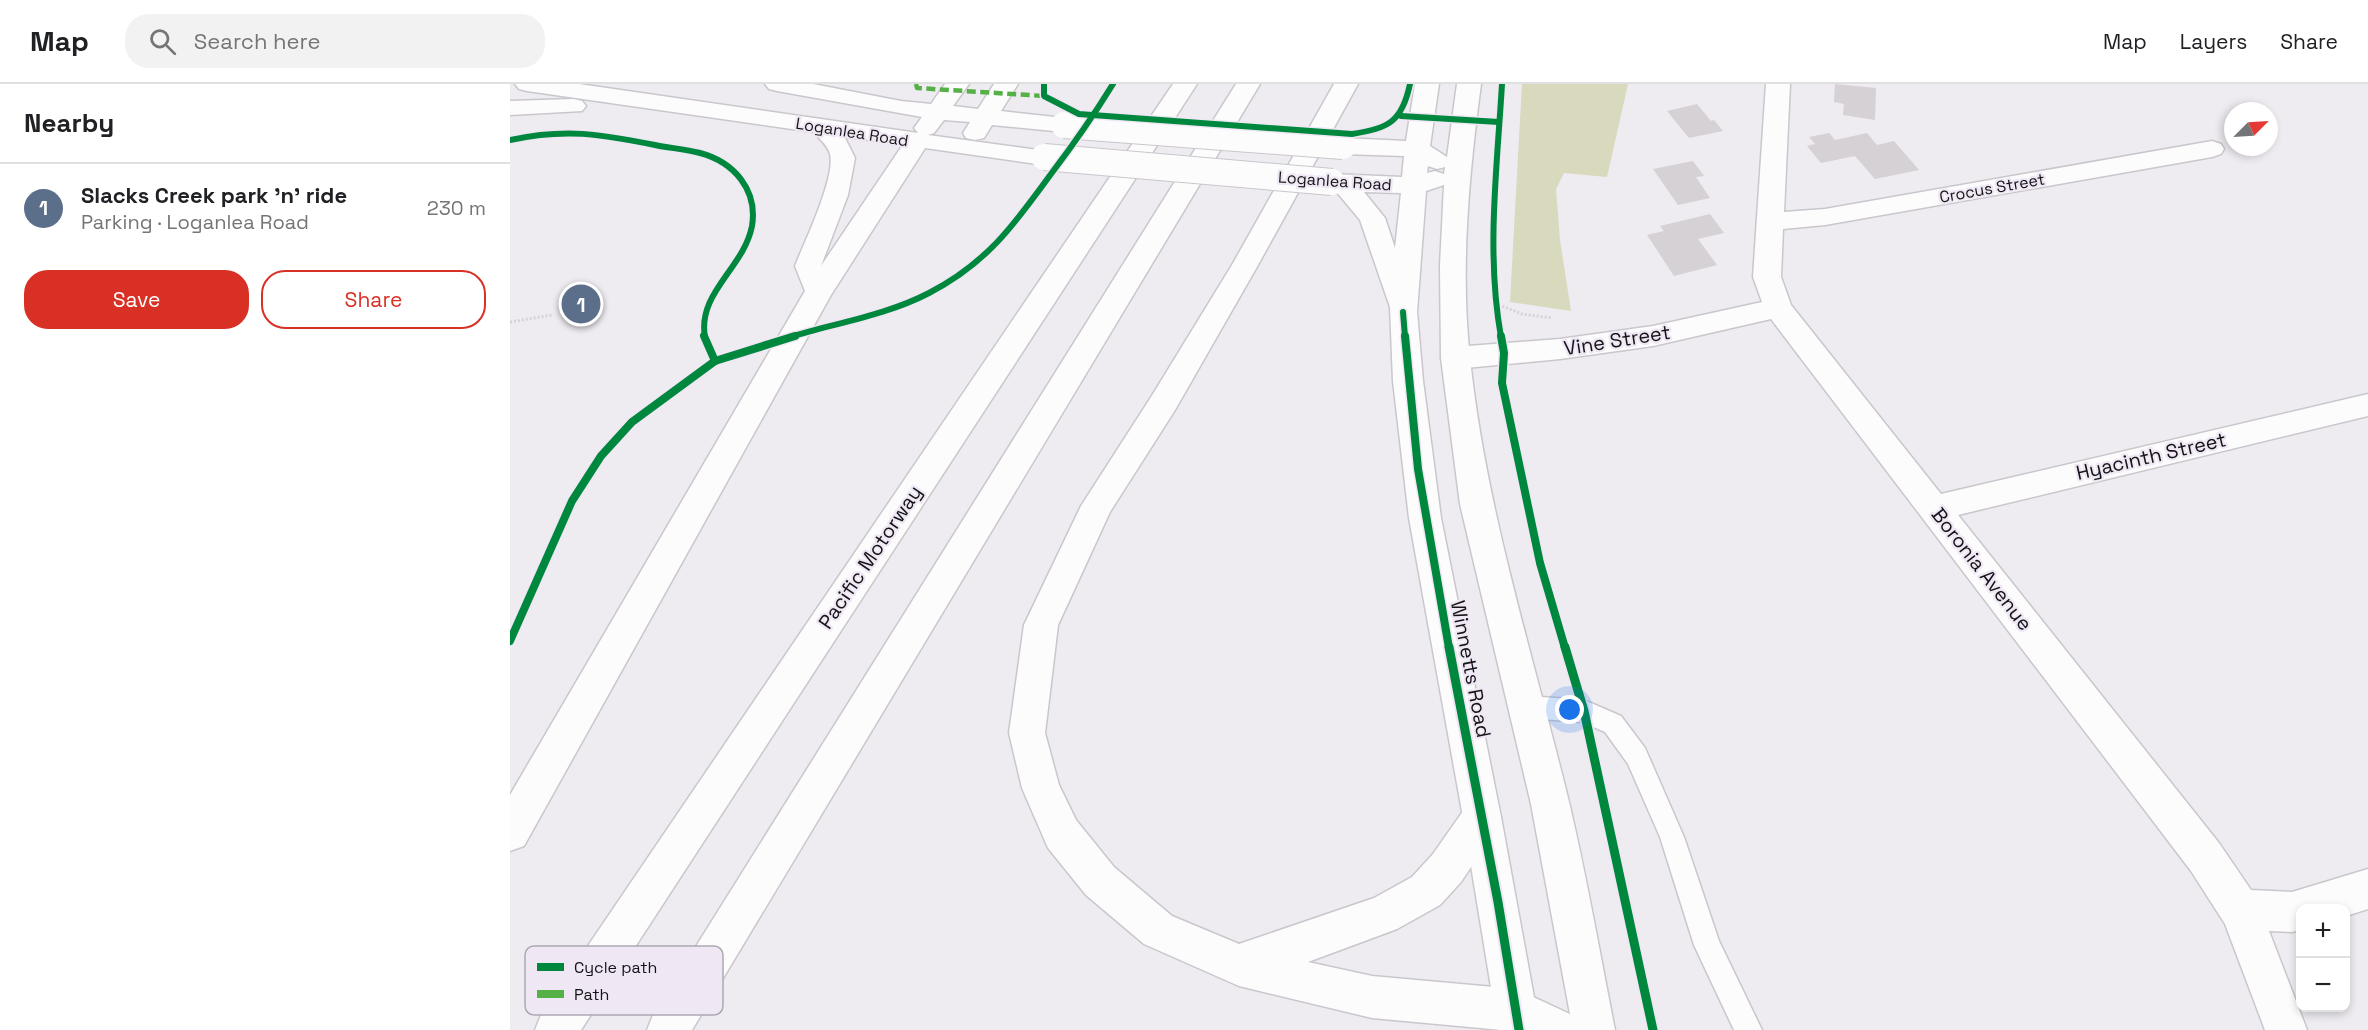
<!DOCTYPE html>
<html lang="en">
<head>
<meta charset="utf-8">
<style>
  body { margin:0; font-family:"Space Grotesk",sans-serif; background:#f2f2f2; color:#202124 }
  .controls { position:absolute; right:18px; bottom:18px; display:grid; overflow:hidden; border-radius:12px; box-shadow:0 3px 9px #0003 }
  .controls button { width:54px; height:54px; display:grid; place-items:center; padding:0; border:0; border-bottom:2px solid #e0e0e0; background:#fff; color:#202124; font:30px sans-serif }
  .compass { position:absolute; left:1714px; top:18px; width:54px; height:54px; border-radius:50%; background:#fff; box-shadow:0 3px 9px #0003; rotate:66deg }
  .you { position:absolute; left:1060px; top:626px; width:21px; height:21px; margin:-15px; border:4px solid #fff; border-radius:50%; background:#1a73e8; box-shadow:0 0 0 9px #1a73e833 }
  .badge { display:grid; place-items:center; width:39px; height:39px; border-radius:50%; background:#d93025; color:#fff; font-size:20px; font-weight:700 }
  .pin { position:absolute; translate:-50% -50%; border:3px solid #fff; box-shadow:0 2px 6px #0006 }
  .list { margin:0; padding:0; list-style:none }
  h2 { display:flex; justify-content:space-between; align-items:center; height:78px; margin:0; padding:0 24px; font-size:26px }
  h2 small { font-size:20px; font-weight:400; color:#757577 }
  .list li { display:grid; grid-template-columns:39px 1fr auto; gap:18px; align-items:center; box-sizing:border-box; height:90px; padding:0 24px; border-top:2px solid #e0e0e0 }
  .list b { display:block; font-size:22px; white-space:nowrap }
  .list p { margin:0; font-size:20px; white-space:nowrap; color:#757577 }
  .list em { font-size:20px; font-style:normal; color:#757577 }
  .actions { display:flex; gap:12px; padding:18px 24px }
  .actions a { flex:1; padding:14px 0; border:2px solid #d93025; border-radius:24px; text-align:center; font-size:21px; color:#d93025 }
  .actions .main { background:#d93025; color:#fff }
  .icon { flex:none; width:33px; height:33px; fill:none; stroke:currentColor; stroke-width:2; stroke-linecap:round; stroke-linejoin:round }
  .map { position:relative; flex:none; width:1858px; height:946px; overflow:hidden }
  header { display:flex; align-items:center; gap:36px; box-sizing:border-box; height:84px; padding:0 30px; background:#fff; border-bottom:2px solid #e0e0e0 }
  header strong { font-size:28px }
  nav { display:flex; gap:33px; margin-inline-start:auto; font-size:21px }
  .search { width:420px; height:54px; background:#f2f2f2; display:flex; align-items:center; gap:15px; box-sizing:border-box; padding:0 21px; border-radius:24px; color:#757577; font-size:22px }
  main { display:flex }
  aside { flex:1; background:#fff }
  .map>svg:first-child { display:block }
  .green { fill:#d9d9bd }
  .building { fill:#d5d1d5 }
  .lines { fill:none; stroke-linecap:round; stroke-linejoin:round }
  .lane-casing { stroke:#cac7cc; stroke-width:3 }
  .street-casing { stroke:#cac7cc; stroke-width:3 }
  .secondary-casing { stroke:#cac7cc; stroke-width:3 }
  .highway-casing { stroke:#cac7cc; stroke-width:3 }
  .path { stroke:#d4d4d6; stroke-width:3; stroke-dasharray:2 2; stroke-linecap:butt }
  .lane { fill:#fcfcfd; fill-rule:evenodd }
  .street { fill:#fcfcfd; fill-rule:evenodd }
  .secondary { fill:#fcfcfd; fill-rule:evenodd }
  .highway { fill:#fcfcfd; fill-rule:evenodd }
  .secondary-bridge-casing { stroke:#cac7cc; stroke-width:28; stroke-linecap:butt }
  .secondary-bridge { stroke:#fcfcfd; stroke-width:26 }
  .quiet { stroke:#55b145; stroke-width:4.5; stroke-dasharray:9 4.5; stroke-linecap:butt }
  .cycleway-far2-casing { stroke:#efe8f4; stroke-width:9 }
  .cycleway-far1-casing { stroke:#efe8f4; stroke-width:11 }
  .cycleway-casing { stroke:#efe8f4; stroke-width:13 }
  .cycleway-far2 { stroke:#00873e; stroke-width:6 }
  .cycleway-far1 { stroke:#00873e; stroke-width:8 }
  .cycleway { stroke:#00873e; stroke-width:9 }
  .labels { text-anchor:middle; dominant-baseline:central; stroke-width:4.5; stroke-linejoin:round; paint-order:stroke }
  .far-street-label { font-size:16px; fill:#151317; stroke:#efe8f4 }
  .street-label { font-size:20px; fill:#151317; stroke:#efe8f4 }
  .key { fill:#efe8f4; stroke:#aea8b2; stroke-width:1.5 }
  .key-label { font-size:16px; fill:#151317 }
</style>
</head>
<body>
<header>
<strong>Map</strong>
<div class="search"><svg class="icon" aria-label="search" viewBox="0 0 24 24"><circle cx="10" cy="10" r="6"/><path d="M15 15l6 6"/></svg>Search here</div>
<nav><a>Map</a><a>Layers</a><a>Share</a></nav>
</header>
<main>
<aside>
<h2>Nearby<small></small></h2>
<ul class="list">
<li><span class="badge" style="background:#5c6f8a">1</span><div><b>Slacks Creek park 'n' ride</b><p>Parking · Loganlea Road</p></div><em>230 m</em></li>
</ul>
<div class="actions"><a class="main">Save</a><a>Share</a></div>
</aside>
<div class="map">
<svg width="1858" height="946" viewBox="0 0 1858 946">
  <rect width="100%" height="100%" fill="#eeebf1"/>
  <polygon class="green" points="1012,0 1118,0 1097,93 1054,89 1046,105 1050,156 1061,227 1000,218"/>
  <g class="building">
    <polygon points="1325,0 1366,4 1365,36 1333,31 1334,20 1324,18"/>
    <polygon points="1187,20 1201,37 1204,36 1213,47 1179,54 1157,27"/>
    <polygon points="1319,49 1325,56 1357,49 1367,61 1384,57 1409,86 1365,95 1345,72 1311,79 1297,62 1305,60 1299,53"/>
    <polygon points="1183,77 1194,92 1186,93 1200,114 1168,121 1143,85"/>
    <polygon points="1200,130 1214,149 1188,155 1207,181 1164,192 1137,151 1154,147 1150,142"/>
  </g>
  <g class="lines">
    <defs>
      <polygon id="lane" points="1017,612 1074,616 1111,632 1135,664 1174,753 1209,857 1252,946 1224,946 1184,861 1150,753 1118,680 1095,648 1072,638 1017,634 1009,630 1005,623 1009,616"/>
      <polygon id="street" points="1256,0 1280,0 1274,128 1315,125 1702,57 1711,60 1714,65 1711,70 1702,73 1315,141 1273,145 1271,193 1281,221 1431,410 1858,310 1858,332 1448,431 1709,759 1741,806 1782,808 1858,785 1858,825 1836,832 1836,824 1790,824 1790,846 1782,848 1759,847 1797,946 1755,946 1715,840 1681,787 1261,235 1143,262 1050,275 945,285 935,281 931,274 935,267 945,263 1050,255 1143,242 1252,218 1243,193"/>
      <g id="secondary">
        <polygon points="5,0 69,0 408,49 404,44 412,33 267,7 259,5 255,0 303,0 391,17 421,20 435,0 459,0 443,22 468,25 484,0 508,0 491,27 554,34 562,36 566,41 562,46 554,48 482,41 474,54 465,56 456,54 453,49 460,38 434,36 424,49 418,51 543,68 546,73 543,78 534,81 17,7 9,5"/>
        <path d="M905,0H929L920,62L937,73L947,0H971C959,90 950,184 960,275C976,426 1023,571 1059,718C1077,794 1090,870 1105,946H1063L1021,720L950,420L931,274L930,182L934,101L916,107L907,228L913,297L931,434L991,733L1030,946H988L953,733L899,434L883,297L880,223L850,136L825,106L813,104L809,98L813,92L822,90L892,93L894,72L833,70L824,67L821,62L824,57L833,54L896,57ZM918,82L927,85L935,83L934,90L925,87L917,89ZM854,108L891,109L885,164L875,134Z"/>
        <polygon points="64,15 72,17 76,22 72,27 0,31 0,17"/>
      </g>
      <g id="highway">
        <polygon points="663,0 687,0 71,946 25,946 31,931"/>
        <polygon points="726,0 750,0 182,946 137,946 143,931"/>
        <polygon points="824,0 848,0 748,181 665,326 600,428 548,541 535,649 549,701 566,736 604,783 662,832 729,860 864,814 902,793 923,770 958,720 972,714 986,720 991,733 986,746 951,798 930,821 887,845 798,878 862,892 1006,905 1062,931 1068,946 992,946 862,934 729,902 634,860 576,811 538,764 512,704 499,649 514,541 571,422 643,310 722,181"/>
        <path d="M312,37L320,39L334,52L345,74L338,111L311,182L398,53L407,51L416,53L419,58L321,211L14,762L0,767V711L295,207L285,182C294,159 326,93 320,70C317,59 306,53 300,44L304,39Z"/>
      </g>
    </defs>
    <use href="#lane" class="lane-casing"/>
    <use href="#street" class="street-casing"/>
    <use href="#secondary" class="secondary-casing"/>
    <use href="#highway" class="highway-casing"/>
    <g class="path">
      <polyline points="985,219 1012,230 1042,234"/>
      <polyline points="0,238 42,231"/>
    </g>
    <use href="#lane" class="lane"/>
    <use href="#street" class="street"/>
    <use href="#secondary" class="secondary"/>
    <use href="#highway" class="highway"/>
    <defs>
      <g id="secondary-bridge">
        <polyline points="554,41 833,62"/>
        <polyline points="534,73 822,98"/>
      </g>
    </defs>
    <use href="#secondary-bridge" class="secondary-bridge-casing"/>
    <use href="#secondary-bridge" class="secondary-bridge"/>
    <polyline class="quiet" points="406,0 407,4 534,12"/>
    <defs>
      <g id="cycleway-far2">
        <path d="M534,0V12L569,30L842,50C879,44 892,38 900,0"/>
        <polyline points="891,32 989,38"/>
        <path d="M0,56C56,44 89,50 145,61C159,64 175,65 190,69C224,78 248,106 242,142C234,184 187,209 195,253"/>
        <polyline points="893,228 895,253"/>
        <path d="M280,253C326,239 377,231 419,209C477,179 504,141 541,90C563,61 584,31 603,0"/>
        <path d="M991,253C976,170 987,84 992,0"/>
      </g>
      <g id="cycleway-far1">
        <polyline points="194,252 205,277"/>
        <polyline points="895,252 908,385 939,564"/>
        <polyline points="991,252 994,269 992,299 1030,479 1055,564"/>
        <polyline points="0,557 62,417 91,372 122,338 205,277 285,252"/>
      </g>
      <g id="cycleway">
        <polyline points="939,563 988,818 1009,946"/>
        <polyline points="1055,563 1074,627 1143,946"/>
      </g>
    </defs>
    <use href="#cycleway-far2" class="cycleway-far2-casing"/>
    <use href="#cycleway-far1" class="cycleway-far1-casing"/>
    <use href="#cycleway" class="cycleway-casing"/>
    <use href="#cycleway-far2" class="cycleway-far2"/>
    <use href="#cycleway-far1" class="cycleway-far1"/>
    <use href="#cycleway" class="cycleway"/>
  </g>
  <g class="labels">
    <g class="far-street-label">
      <text transform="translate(342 48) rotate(9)">Loganlea Road</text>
      <text transform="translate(825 97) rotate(4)">Loganlea Road</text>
      <text transform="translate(1482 104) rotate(-10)">Crocus Street</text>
    </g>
    <g class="street-label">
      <text transform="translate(1107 256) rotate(-9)">Vine Street</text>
      <text transform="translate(1641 372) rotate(-13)">Hyacinth Street</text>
      <text transform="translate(360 473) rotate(-56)">Pacific Motorway</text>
      <text transform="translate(1472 485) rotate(52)">Boronia Avenue</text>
      <text transform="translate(961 585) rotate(79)">Winnetts Road</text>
    </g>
  </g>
  <rect x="15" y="862" width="198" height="69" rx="9" class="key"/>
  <rect x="27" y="879" width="27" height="8" fill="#00873e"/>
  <rect x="27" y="906" width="27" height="8" fill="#55b145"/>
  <g class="key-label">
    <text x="64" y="889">Cycle path</text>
    <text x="64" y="916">Path</text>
  </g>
</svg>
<div class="controls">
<button>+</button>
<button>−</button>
</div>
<svg class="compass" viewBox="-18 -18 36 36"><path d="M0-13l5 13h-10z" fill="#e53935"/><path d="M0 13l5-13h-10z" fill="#757577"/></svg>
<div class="you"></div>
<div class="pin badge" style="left:71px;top:220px;background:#5c6f8a">1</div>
</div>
</main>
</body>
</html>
